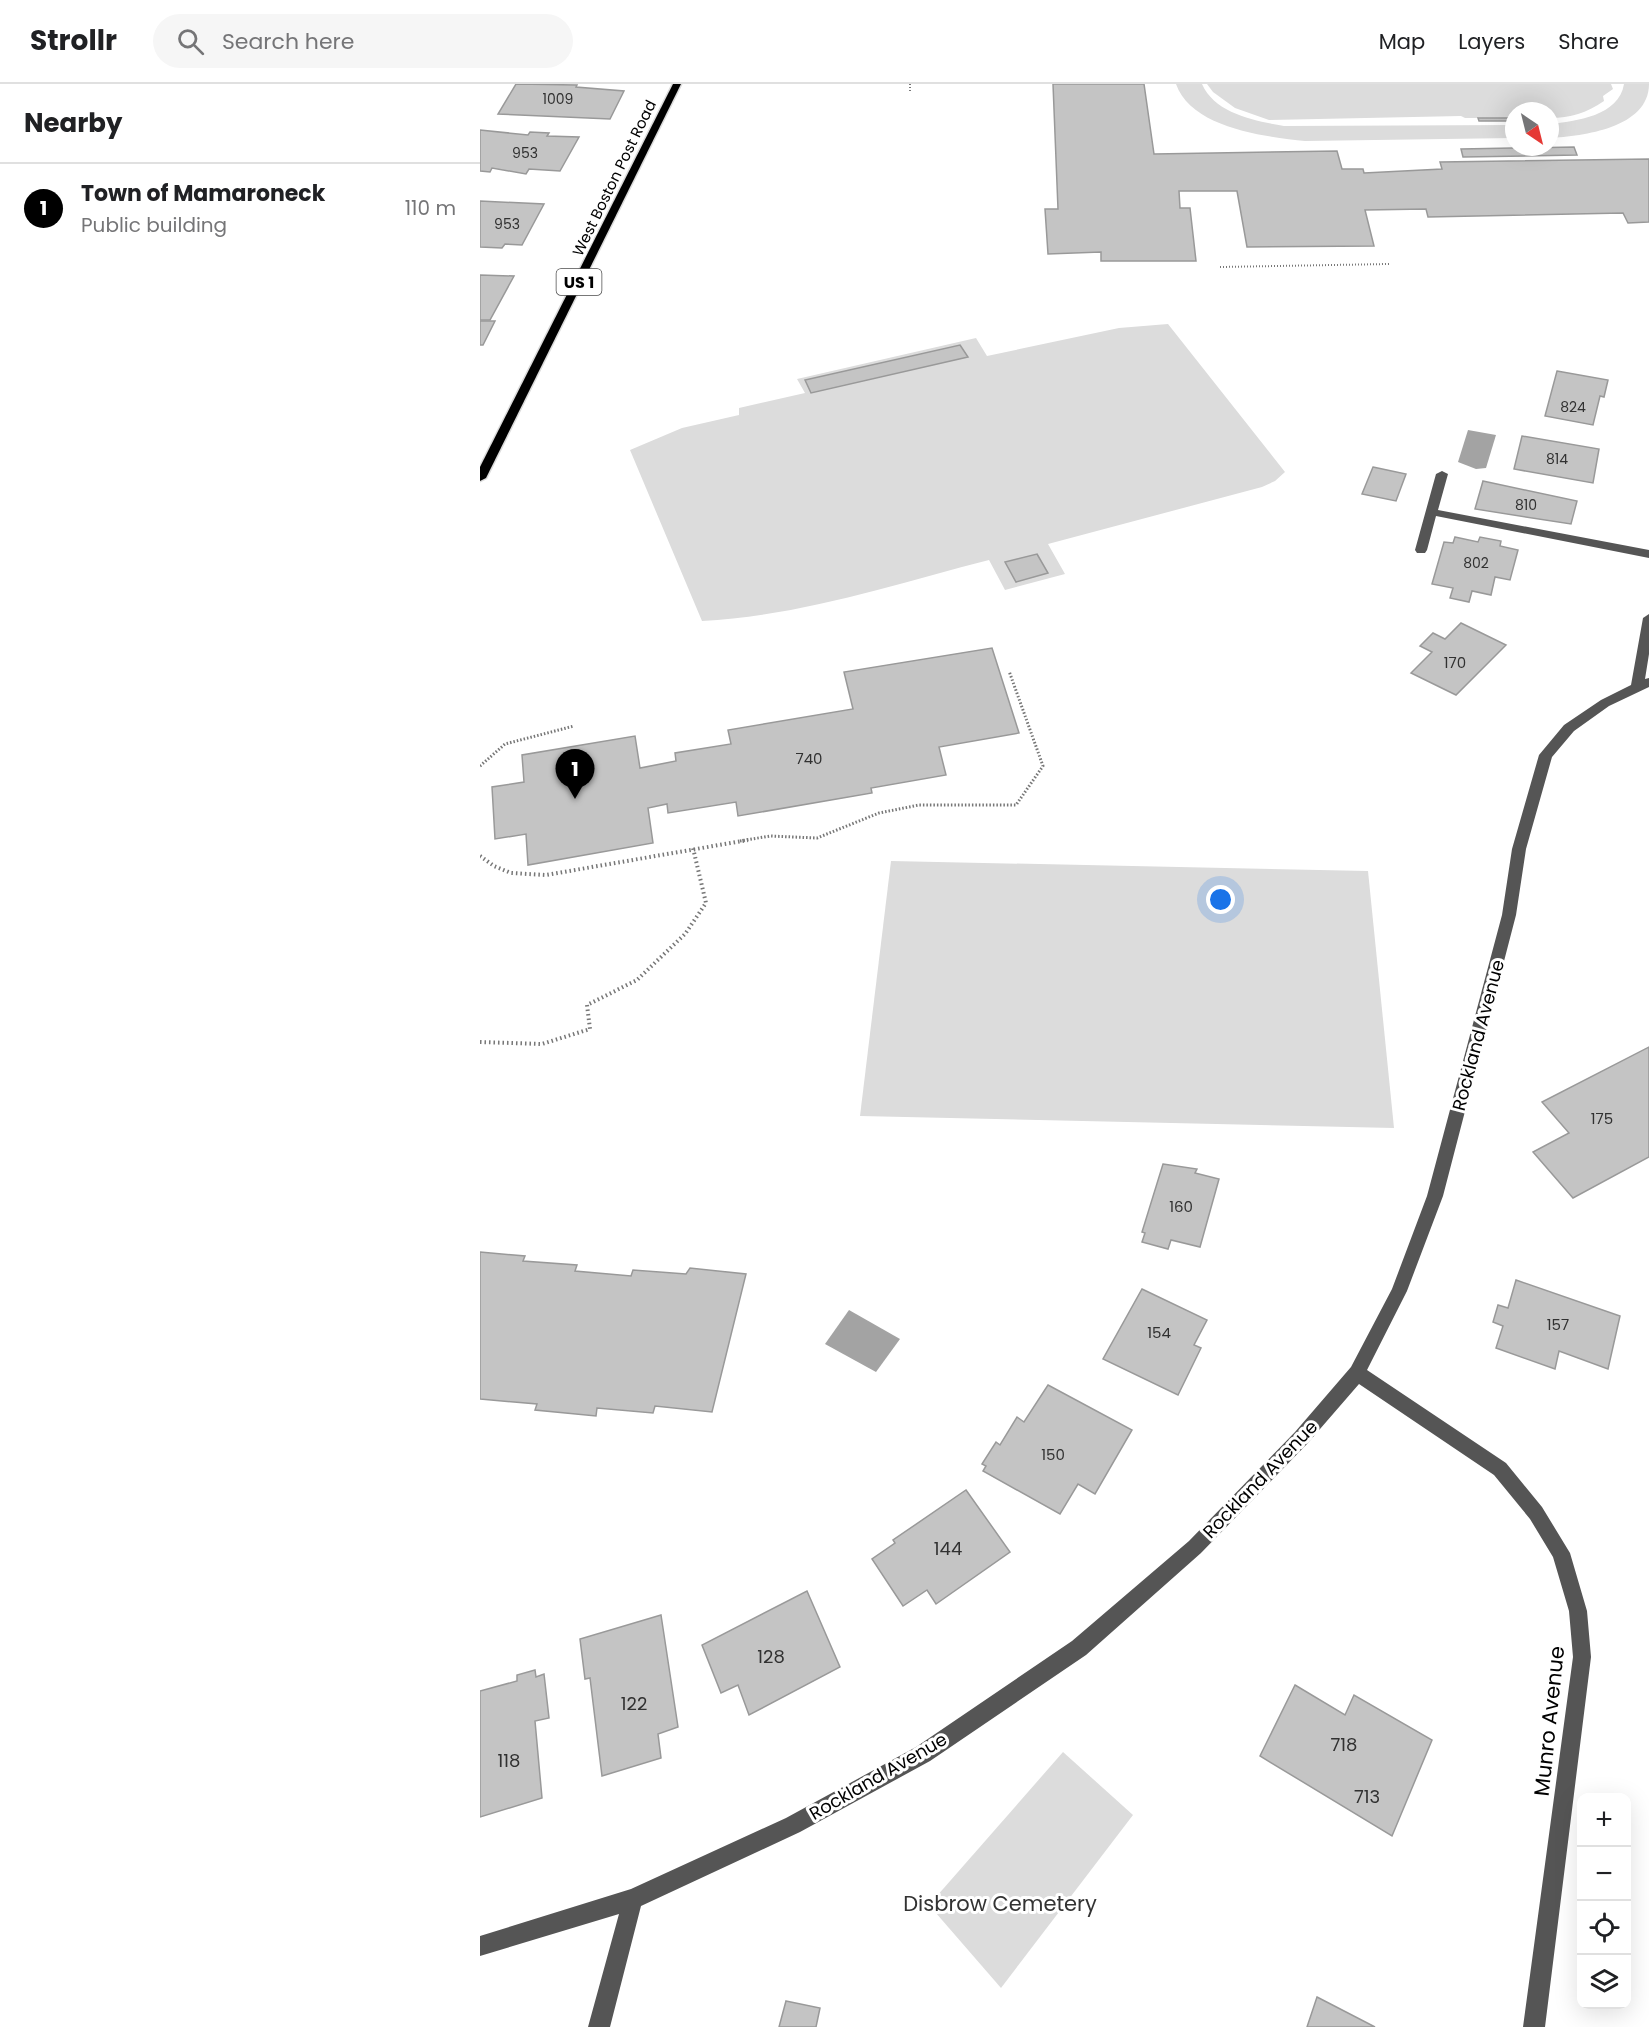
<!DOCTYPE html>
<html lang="en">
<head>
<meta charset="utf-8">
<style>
  body { margin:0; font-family:Poppins,sans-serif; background:#f6f6f6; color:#202124 }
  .controls { position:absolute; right:18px; bottom:18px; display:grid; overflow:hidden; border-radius:12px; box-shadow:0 6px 24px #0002 }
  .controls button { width:54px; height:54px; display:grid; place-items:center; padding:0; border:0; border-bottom:2px solid #e0e0e0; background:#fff; color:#202124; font:30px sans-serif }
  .compass { position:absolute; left:1025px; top:18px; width:54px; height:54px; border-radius:50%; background:#fff; box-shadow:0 6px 24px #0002; rotate:145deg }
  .you { position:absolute; left:741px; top:816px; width:21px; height:21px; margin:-15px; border:4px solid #fff; border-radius:50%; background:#1a73e8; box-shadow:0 0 0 9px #1a73e833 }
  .badge { display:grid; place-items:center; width:39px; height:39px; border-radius:50%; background:#000; color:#fff; font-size:20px; font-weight:700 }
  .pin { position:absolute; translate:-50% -50px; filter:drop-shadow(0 2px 3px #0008) }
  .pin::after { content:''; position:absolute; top:32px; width:21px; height:18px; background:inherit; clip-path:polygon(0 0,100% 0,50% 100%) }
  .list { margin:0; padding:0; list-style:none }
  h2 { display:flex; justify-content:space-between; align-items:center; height:78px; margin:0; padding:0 24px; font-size:26px }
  h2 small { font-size:20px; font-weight:400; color:#757577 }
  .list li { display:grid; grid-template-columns:39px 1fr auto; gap:18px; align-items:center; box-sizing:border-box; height:90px; padding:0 24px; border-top:2px solid #e0e0e0 }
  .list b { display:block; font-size:22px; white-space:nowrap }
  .list p { margin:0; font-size:20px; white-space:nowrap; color:#757577 }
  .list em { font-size:20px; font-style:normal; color:#757577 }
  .icon { flex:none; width:33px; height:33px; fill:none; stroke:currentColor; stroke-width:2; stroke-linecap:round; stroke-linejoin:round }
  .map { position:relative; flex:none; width:1169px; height:1943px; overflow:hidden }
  header { display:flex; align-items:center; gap:36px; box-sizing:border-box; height:84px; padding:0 30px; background:#fff; border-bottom:2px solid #e0e0e0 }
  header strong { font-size:28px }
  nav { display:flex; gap:33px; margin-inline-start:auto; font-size:21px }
  .search { width:420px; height:54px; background:#f6f6f6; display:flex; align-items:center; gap:15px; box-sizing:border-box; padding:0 21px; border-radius:33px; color:#757577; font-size:22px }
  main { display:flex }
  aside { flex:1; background:#fff }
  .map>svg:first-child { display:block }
  .green { fill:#dcdcdc }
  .water { fill:#a3a3a3 }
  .building { fill:#c4c4c4; stroke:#999; stroke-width:1.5 }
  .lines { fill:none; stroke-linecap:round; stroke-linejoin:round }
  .major-casing { stroke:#dbdbdb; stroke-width:3 }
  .path-far2 { stroke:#777; stroke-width:2; stroke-dasharray:1 2; stroke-linecap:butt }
  .path-far1 { stroke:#777; stroke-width:3; stroke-dasharray:1.5 2; stroke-linecap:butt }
  .path { stroke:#777; stroke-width:4; stroke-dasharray:1.5 3; stroke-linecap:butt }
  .minor { fill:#555; fill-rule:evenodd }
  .major { fill:#000; fill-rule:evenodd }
  .labels { text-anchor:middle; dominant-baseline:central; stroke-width:6; stroke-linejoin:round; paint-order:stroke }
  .far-number-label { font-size:14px; fill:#313131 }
  .far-street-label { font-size:15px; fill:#000; stroke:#fff }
  .number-label { font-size:15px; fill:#313131 }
  .shield { fill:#fff; stroke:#4c4c4c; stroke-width:1.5 }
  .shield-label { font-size:16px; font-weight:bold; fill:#000 }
  .street-label { font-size:18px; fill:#000; stroke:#fff }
  .near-number-label { font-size:18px; fill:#313131 }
  .near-street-label { font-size:21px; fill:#000; stroke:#fff }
  .near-park-label { font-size:21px; fill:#333; stroke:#fff }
</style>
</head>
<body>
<header>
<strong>Strollr</strong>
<div class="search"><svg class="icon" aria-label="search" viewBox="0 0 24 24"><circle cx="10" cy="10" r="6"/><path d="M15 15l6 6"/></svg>Search here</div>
<nav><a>Map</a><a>Layers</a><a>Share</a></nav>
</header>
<main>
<aside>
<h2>Nearby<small></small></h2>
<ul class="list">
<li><span class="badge">1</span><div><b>Town of Mamaroneck</b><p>Public building</p></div><em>110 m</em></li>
</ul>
</aside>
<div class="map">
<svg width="1169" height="1943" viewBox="0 0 1169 1943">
  <rect width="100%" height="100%" fill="#fff"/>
  <g class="green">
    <path d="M696,0H722C735,30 776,37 804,42L1034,41V54L825,57C786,53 711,44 696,0Z"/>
    <path d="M727,0H1131L1133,5L1123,12L1124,17C1106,29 1091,34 1070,34V27H1034V37H999L998,34H985L981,32L789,36L755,24L733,8Z"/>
    <path d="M1144,0H1169C1169,44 1103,52 1070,54V40C1096,37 1139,32 1144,0Z"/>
    <path d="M688,240L805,388L795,397L782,403L568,460L585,490L525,506L509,476C415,500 320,532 222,537L150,366L202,344L259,331V324L325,309L317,295L496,254L507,272L639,244Z"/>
    <polygon points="411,777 888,787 914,1044 380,1032"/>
    <polygon points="583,1668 653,1731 521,1904 449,1821"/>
  </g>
  <g class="water">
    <polygon points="988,346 1016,351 1006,384 996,385 978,378"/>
    <polygon points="369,1226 420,1255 396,1288 345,1260"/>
  </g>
  <g class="building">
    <polygon points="36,0 97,1 96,3 144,7 130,35 18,30"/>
    <polygon points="573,0 664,0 674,70 857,67 862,85 883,85 884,89 962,85 960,78 1169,75 1169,138 1148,139 1143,129 948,133 946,125 885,126 894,162 767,163 757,107 699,107 700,124 710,124 716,177 621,177 621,168 568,170 565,125 578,125"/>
    <polygon points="998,34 1034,34 1034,37 999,37"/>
    <polygon points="0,46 48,51 50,48 69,49 67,52 99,53 80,87 49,85 46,90 12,84 10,88 0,87"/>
    <polygon points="1094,63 1097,71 983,73 981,65"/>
    <polygon points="0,117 64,120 42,161 25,160 22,164 0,163"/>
    <polygon points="0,191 34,192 10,236 0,236"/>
    <polygon points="0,237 15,237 3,261 0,261"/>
    <polygon points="480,261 488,273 331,309 325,296"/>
    <polygon points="1077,287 1128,296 1124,313 1120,312 1113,341 1065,332"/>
    <polygon points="1042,352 1119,365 1113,399 1034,385"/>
    <polygon points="893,383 926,390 916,417 882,410"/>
    <polygon points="1003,397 1097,417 1091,440 995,425"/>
    <polygon points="975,453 998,458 1000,453 1021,457 1020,462 1038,466 1030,496 1015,493 1011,511 992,507 989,518 970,514 973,504 952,500 964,458 973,459"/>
    <polygon points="557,470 568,489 536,498 525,478"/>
    <polygon points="981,539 1026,561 976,611 931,589 952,568 940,562 953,549 965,555"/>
    <polygon points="512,564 539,649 459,663 466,691 391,704 392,709 258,732 256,718 188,729 187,720 168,724 173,759 48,781 46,750 15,755 12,703 44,698 42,671 155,652 160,684 196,677 195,669 251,660 248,646 373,625 364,588"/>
    <polygon points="1169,963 1169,1073 1093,1114 1053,1068 1089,1049 1062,1018"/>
    <polygon points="683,1080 717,1085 715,1089 739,1095 720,1163 691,1156 688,1165 662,1158 665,1149 662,1148"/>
    <polygon points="0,1168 45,1172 43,1177 97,1181 95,1187 151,1192 153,1186 206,1190 210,1184 266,1190 232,1328 175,1322 173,1329 117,1324 116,1332 55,1326 57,1320 0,1315"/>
    <polygon points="1036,1196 1140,1232 1128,1285 1079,1267 1075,1285 1016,1264 1023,1242 1013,1238 1018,1221 1028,1224"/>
    <polygon points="662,1205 727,1236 714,1261 721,1264 698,1311 623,1275"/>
    <polygon points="568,1301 652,1346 615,1410 598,1400 580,1430 503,1387 506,1382 502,1380 516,1358 520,1361 537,1333 544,1338"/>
    <polygon points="486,1406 530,1468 456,1520 447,1506 423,1522 392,1475 415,1459 413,1456"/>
    <polygon points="327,1507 360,1583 269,1631 258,1601 241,1609 222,1561"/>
    <polygon points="181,1531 198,1643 178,1650 181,1674 122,1692 110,1594 105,1595 100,1555"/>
    <polygon points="55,1586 56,1593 64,1590 69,1634 55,1637 62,1714 0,1733 0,1607 37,1597 37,1591"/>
    <polygon points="815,1601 865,1631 874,1611 952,1656 912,1752 780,1672"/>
    <polygon points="837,1913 895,1943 827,1943"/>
    <polygon points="306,1917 340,1924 336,1943 299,1943"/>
  </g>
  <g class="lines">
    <defs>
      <polygon id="major" points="193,0 201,0 6,394 0,397 0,383"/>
    </defs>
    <use href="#major" class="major-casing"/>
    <g class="path-far2">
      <polyline points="430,0 430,7"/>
      <polyline points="740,183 909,180"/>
    </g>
    <g class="path-far1">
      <polyline points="0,682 25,660 94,642"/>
      <polyline points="260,757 290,752 337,754 399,729 439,721 536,721 563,682 529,587"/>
    </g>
    <g class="path">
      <polyline points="0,772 14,782 31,789 66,791 268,756"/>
      <polyline points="0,958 62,960 110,945 107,921 157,896 205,850 226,819 213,764"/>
    </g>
    <g class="minor">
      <polygon points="962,387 968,390 958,426 1169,466 1169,474 956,432 947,466 945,469 937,469 935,466 956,390"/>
      <polygon points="1169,530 1169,570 1165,595 1169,594 1169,603 1129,622 1094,647 1072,673 1046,765 1036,831 963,1112 927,1207 887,1286 1026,1379 1062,1423 1090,1469 1107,1527 1111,1573 1065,1943 1043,1943 1093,1573 1089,1527 1073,1473 1050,1435 1014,1391 879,1300 827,1360 721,1469 606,1571 450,1677 320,1748 161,1822 130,1943 108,1943 139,1830 0,1872 0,1852 151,1805 306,1734 436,1663 592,1557 709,1457 815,1348 871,1283 912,1205 947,1112 1022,831 1032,765 1059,671 1084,641 1121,616 1151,601 1163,534"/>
    </g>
    <use href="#major" class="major"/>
  </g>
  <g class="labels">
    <g class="far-number-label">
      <text x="78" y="15">1009</text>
      <text x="45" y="69">953</text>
      <text x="27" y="140">953</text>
      <text x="1093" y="323">824</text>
      <text x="1077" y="375">814</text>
      <text x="1046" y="421">810</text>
      <text x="996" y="479">802</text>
    </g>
    <g class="far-street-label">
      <text transform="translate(134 94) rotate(-64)">West Boston Post Road</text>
    </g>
    <g class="number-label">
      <text x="975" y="578">170</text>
      <text x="329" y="674">740</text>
      <text x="1122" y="1034">175</text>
      <text x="701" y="1122">160</text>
      <text x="1078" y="1240">157</text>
      <text x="679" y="1248">154</text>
      <text x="573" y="1370">150</text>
    </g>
    <rect class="shield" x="76.5" y="185" width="45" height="26" rx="4.5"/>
    <g class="shield-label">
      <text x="99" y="198">US 1</text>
    </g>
    <g class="street-label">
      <text transform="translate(998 951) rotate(-75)">Rockland Avenue</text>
      <text transform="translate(780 1395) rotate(-46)">Rockland Avenue</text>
      <text transform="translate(398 1692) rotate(-30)">Rockland Avenue</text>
    </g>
    <g class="near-number-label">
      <text x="468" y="1464">144</text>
      <text x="291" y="1572">128</text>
      <text x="154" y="1619">122</text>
      <text x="864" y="1660">718</text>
      <text x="29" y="1676">118</text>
      <text x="887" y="1712">713</text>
    </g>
    <g class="near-street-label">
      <text transform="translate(1069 1637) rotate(-84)">Munro Avenue</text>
    </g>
    <g class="near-park-label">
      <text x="520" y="1819">Disbrow Cemetery</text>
    </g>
  </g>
</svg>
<div class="controls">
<button>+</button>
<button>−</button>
<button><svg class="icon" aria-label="locate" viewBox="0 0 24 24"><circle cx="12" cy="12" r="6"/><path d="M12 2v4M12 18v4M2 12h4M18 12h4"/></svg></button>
<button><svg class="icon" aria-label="layers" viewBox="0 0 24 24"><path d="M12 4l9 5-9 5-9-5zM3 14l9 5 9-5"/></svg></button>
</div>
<svg class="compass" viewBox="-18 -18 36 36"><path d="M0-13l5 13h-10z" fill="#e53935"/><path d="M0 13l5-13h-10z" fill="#757577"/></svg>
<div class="you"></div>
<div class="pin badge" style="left:95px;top:715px">1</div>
</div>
</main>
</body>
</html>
